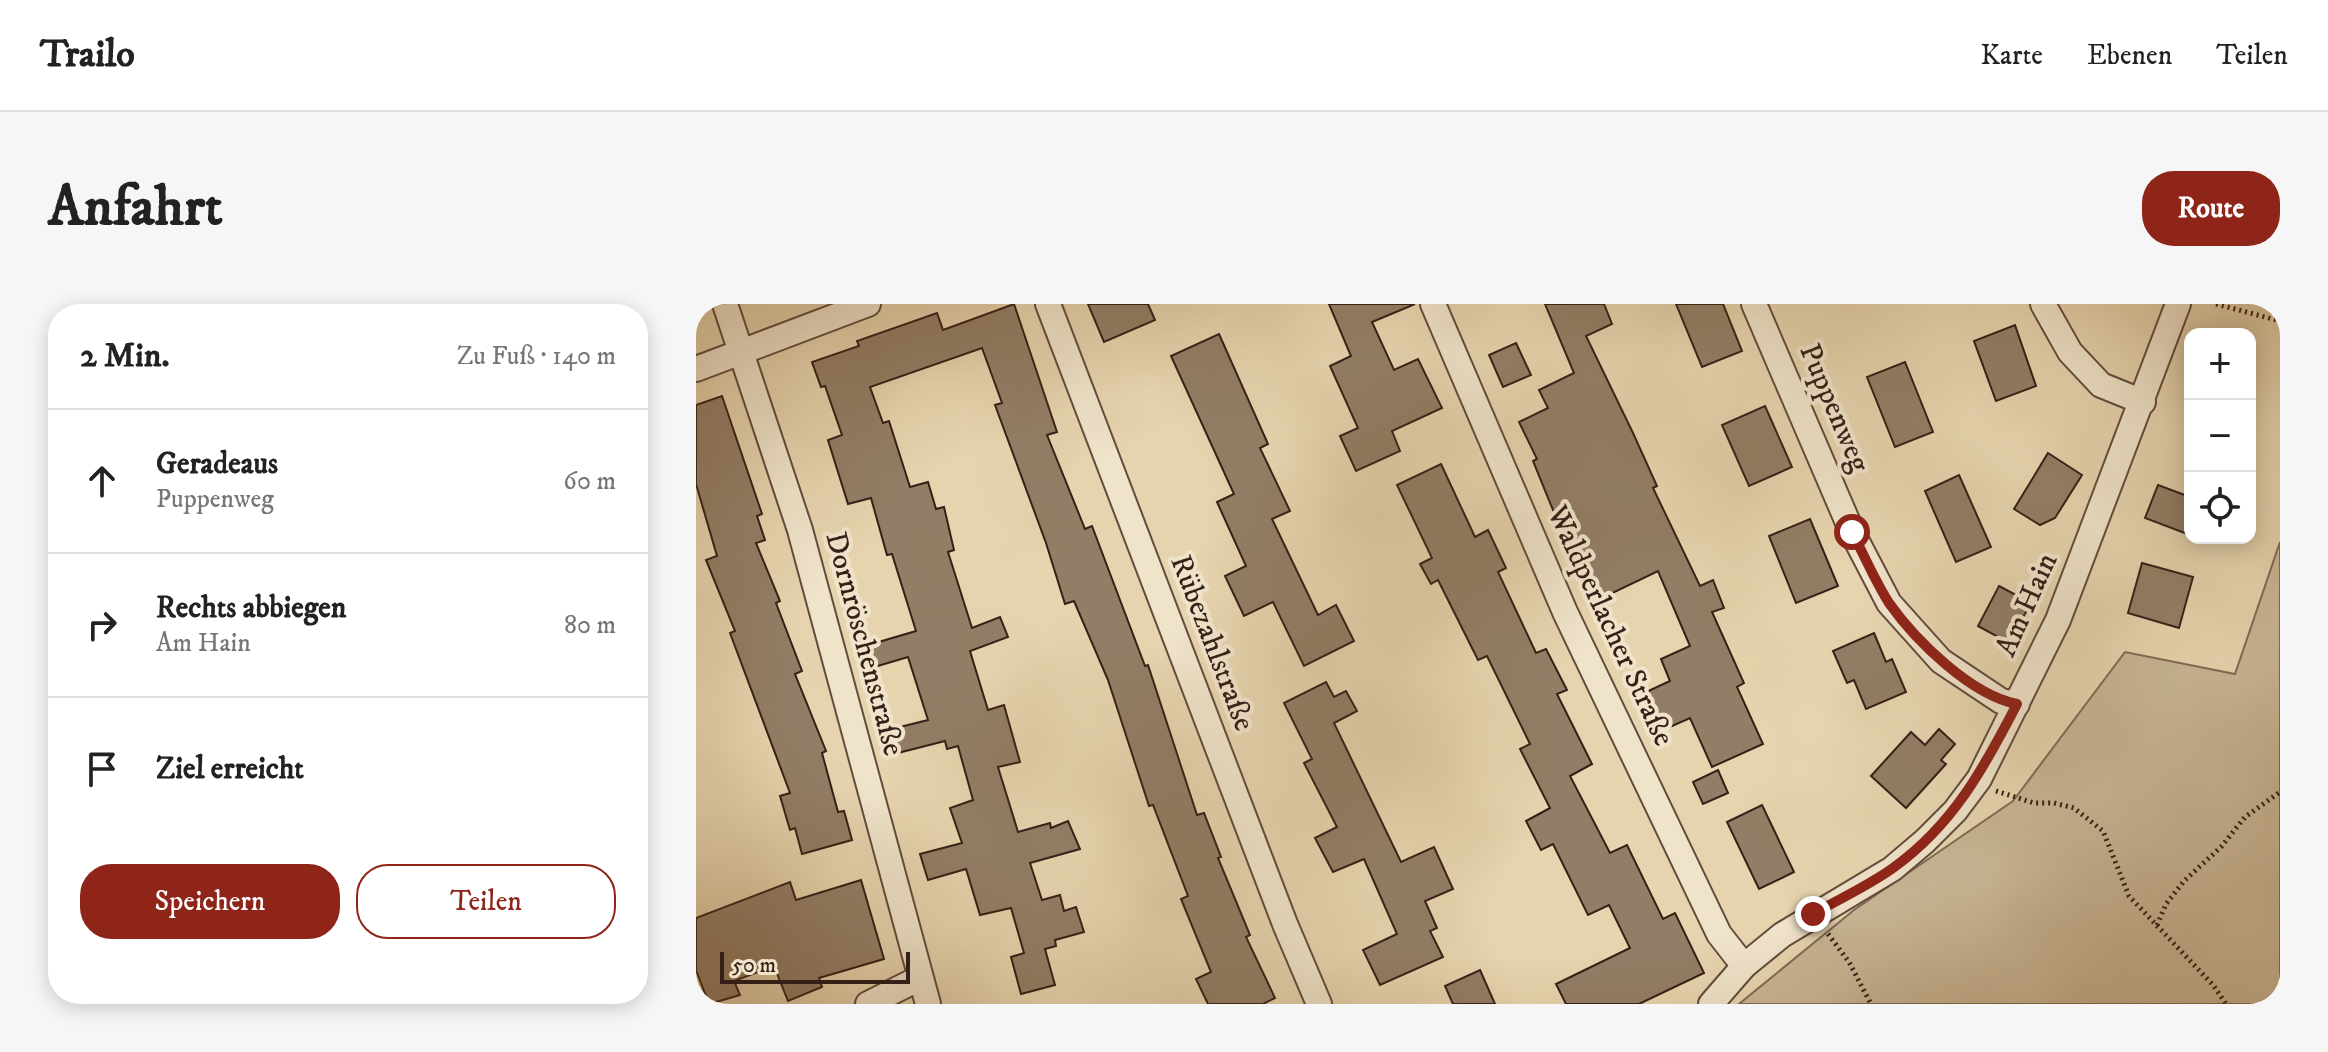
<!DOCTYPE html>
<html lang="de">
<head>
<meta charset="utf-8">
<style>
  body { margin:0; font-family:"IM FELL DW Pica",serif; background:#f6f6f6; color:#222 }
  .controls { position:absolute; right:24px; top:24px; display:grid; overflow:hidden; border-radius:16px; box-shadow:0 4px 20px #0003 }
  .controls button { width:72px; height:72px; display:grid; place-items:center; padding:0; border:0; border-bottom:2px solid #e0e0e0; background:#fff; color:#222; font:40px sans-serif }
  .scale { position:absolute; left:24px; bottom:20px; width:190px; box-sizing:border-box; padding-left:8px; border:4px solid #361f17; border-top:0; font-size:22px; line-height:28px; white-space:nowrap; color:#361f17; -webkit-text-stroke:6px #efe3ca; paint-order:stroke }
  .stop { position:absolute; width:24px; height:24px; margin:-18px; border:6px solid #8f2418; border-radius:50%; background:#fff }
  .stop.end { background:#8f2418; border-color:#fff; box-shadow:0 2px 8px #0008 }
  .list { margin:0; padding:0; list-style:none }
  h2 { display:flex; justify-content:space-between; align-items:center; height:104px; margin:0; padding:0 32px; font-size:34px }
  h2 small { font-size:26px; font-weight:400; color:#767676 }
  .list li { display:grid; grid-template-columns:52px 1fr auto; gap:24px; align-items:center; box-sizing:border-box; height:144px; padding:0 32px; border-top:2px solid #e0e0e0 }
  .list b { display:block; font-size:30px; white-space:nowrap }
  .list p { margin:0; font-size:26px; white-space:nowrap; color:#767676 }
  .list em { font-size:26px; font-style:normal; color:#767676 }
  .actions { display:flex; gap:16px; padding:24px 32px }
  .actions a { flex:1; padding:18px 0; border:2px solid #8f2418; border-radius:32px; text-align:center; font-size:28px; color:#8f2418 }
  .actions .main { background:#8f2418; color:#fff }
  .icon { flex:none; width:44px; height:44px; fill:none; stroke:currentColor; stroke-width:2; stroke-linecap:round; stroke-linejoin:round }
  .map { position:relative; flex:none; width:1584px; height:700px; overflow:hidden; border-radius:32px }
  header { display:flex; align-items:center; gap:48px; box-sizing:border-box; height:112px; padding:0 40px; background:#fff; border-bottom:2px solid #e0e0e0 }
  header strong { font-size:38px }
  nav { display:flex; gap:44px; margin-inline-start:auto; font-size:28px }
  .intro { display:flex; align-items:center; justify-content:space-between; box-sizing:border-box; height:192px; padding:0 48px }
  h1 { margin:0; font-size:56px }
  .button { padding:20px 36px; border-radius:32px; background:#8f2418; color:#fff; font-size:28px; font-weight:700 }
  main { display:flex; gap:48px; padding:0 48px }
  aside { flex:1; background:#fff; border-radius:32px; box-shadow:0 4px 20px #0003 }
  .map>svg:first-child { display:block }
  .green { fill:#c8b594; stroke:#7f6a56; stroke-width:2 }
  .building { fill:#927d66; stroke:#361f17; stroke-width:2 }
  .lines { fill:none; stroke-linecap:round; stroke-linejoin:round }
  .minor-casing { stroke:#624c3d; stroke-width:28 }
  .path { stroke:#361f17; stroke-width:5; stroke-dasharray:2 4; stroke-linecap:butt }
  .minor { stroke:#efe3ca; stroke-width:24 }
  .route { stroke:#8f2418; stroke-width:10 }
  .labels { text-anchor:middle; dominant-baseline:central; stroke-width:8; stroke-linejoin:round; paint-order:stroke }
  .street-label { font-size:30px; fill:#361f17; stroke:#efe3ca }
</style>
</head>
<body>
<header>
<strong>Trailo</strong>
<nav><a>Karte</a><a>Ebenen</a><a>Teilen</a></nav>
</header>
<div class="intro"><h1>Anfahrt</h1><a class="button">Route</a></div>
<main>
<aside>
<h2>2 Min.<small>Zu Fuß · 140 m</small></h2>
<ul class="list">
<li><svg class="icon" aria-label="ahead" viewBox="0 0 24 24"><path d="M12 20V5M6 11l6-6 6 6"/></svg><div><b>Geradeaus</b><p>Puppenweg</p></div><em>60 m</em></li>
<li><svg class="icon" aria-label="right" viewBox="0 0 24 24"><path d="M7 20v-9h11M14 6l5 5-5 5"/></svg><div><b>Rechts abbiegen</b><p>Am Hain</p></div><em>80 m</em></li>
<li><svg class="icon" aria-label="arrive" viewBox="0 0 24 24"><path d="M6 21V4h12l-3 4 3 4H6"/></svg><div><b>Ziel erreicht</b></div></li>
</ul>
<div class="actions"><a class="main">Speichern</a><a>Teilen</a></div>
</aside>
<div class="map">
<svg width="1584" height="700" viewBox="0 0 1584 700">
  <rect width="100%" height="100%" fill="#e6d4ae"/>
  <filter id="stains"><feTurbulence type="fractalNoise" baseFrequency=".0025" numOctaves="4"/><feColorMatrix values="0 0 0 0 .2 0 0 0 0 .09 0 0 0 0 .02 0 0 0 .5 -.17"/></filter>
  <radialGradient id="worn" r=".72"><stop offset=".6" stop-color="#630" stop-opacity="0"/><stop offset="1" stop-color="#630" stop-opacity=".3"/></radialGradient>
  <polygon class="green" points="1584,238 1584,700 1043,700 1158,606 1317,497 1429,348 1539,370"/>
  <g class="building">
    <polygon points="318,0 361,128 351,131 389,225 396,222 449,362 452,361 501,511 508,509 525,553 522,554 554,631 550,633 579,694 567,700 512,700 500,675 515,668 485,595 492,592 457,501 453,502 412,376 378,297 369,300 350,239 299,101 306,99 286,44 174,83 187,119 193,117 214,183 232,178 240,205 248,203 258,246 252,248 276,324 304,313 312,333 274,347 292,406 308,401 324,458 302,463 322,528 354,519 355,524 372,517 384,545 334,559 346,596 364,591 368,607 380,603 388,628 359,636 360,642 349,645 359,681 325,690 315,653 328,649 315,604 284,611 270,565 232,576 224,550 266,539 254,504 277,496 262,442 251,445 249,437 198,450 192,426 232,416 212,353 175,364 169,342 220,327 196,250 191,251 175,194 152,200 132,136 146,131 129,82 125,83 116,58 163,42 161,37 241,9 247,26"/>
    <polygon points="392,0 452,0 459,16 408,38"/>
    <polygon points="633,0 719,0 676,18 698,66 722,55 746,104 696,127 704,147 660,167 644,132 662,124 634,62 655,52"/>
    <polygon points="849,0 908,0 916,20 890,32 937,129 961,182 957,184 1004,282 1017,276 1028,304 1016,308 1048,379 1041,383 1067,440 1016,463 994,414 965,427 948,389 974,377 965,355 994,342 962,267 902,296 873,237 870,238 837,157 841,155 823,118 852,104 843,86 878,69"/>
    <polygon points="980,0 1027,0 1046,47 1006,63"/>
    <polygon points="1319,21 1340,82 1300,97 1278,37"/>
    <polygon points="523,30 572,140 564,144 594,207 576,215 622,311 640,301 658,337 608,362 577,298 548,312 529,272 550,262 521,198 538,190 475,52"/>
    <polygon points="820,39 835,71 807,83 793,51"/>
    <polygon points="1209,58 1237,128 1199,143 1171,73"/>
    <polygon points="26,92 66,210 61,212 69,236 60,239 84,297 80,299 106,367 99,370 130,447 126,449 142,508 148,507 156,536 106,550 99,524 94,526 84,492 94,489 34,329 39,327 10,256 21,252 0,180 0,101"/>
    <polygon points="1069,102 1096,163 1053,182 1026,121"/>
    <polygon points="1352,149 1386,171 1359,214 1344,221 1318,205"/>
    <polygon points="745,160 779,233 792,226 810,264 802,268 840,349 850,345 871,386 861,390 896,460 874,472 914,549 931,541 967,615 979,609 1008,669 943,700 870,700 860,680 934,644 913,601 892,611 857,540 845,546 830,517 854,504 824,445 834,440 791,352 782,356 742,276 735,280 724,260 736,254 701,181"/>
    <polygon points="1263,171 1295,243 1260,258 1229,187"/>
    <polygon points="1462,181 1494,193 1494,231 1449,214"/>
    <polygon points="1114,215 1142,282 1100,299 1073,232"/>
    <polygon points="1446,259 1497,273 1483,324 1432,309"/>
    <polygon points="1303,282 1335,299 1313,339 1282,322"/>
    <polygon points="1178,329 1190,358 1196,355 1210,388 1170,405 1158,376 1151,379 1137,347"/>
    <polygon points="630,378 638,393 650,387 661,407 638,419 705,558 738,543 757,585 729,597 741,624 734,627 747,653 684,681 667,646 701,630 668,555 637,568 619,534 641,523 608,459 616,455 588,399"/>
    <polygon points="1243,425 1259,440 1245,456 1250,460 1210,504 1175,472 1215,428 1229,441"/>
    <polygon points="1022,466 1032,489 1007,500 997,478"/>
    <polygon points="1066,501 1098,568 1063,585 1031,518"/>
    <polygon points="165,576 188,655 123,674 126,683 92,697 78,662 38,677 44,691 13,700 0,666 0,614 94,578 100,596"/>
    <polygon points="784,666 799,700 757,700 749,682"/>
  </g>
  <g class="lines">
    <defs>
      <g id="minor">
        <polyline points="29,0 104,226 232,700"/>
        <polyline points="352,0 589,620 623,700"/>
        <polyline points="737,0 869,308 1023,630 1048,662"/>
        <polyline points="1058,0 1156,228 1193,299 1245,357 1305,397 1321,400"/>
        <polyline points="1347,0 1374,48 1405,81 1447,98"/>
        <polyline points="0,65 172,0"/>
        <polyline points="172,700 224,674"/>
        <polyline points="1015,700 1048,662 1086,631 1196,565 1229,537 1259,507 1283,475 1362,316 1482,0"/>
      </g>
    </defs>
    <use href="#minor" class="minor-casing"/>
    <g class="path">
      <polyline points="1520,0 1584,17"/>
      <polyline points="1300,487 1338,499 1358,499 1378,504 1407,527 1433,592 1517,681 1530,700"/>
      <polyline points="1461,621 1470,600 1488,577 1525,543 1549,513 1584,488"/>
      <polyline points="1132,630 1153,658 1175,700"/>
    </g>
    <use href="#minor" class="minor"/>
  </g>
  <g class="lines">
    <path class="route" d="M1117,610C1143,595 1172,582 1197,564C1257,521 1288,464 1321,400C1275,391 1220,337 1193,299C1179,277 1168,251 1156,228"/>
  </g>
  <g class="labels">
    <g class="street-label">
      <text transform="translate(1138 104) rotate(67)">Puppenweg</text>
      <text transform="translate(1331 301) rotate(-66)">Am Hain</text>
      <text transform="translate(914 322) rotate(65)">Waldperlacher Straße</text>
      <text transform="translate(516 339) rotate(69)">Rübezahlstraße</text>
      <text transform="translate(168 340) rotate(75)">Dornröschenstraße</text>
    </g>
  </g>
  <rect width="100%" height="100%" filter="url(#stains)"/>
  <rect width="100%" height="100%" fill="url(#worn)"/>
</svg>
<div class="controls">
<button>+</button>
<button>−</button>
<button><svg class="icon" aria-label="locate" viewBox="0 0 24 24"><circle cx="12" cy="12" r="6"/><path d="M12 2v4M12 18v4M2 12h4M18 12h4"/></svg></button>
</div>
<div class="scale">50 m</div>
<div class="stop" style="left:1156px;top:228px"></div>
<div class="stop end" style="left:1117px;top:610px"></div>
</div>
</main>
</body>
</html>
